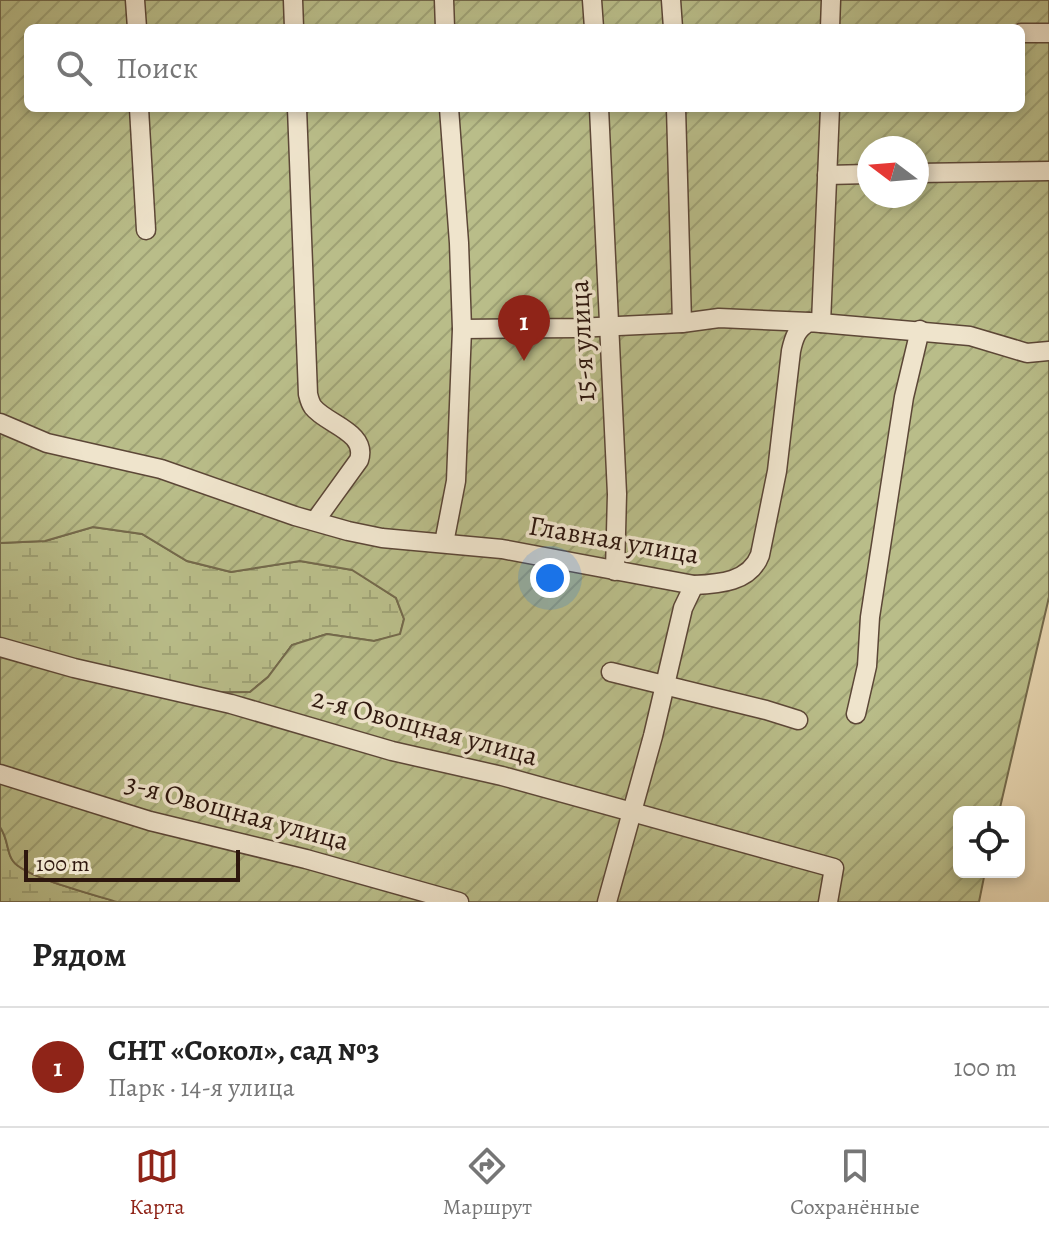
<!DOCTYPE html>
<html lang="ru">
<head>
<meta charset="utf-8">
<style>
  body { margin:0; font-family:Alegreya,serif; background:#f6f6f6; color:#222 }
  .controls { position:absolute; right:24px; bottom:24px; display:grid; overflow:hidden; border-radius:12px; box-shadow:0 4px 12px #0003 }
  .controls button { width:72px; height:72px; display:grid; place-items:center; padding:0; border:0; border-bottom:2px solid #e0e0e0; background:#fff; color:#222; font:40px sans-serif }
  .compass { position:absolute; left:857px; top:136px; width:72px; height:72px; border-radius:50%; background:#fff; box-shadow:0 4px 12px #0003; rotate:286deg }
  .scale { position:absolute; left:24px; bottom:20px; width:216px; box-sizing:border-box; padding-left:8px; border:4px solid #2e170e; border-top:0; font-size:22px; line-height:28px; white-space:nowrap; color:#2e170e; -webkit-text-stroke:6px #efe4cc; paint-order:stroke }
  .you { position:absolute; left:550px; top:578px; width:28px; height:28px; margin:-20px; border:6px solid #fff; border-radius:50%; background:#1a73e8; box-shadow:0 0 0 12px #1a73e833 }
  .badge { display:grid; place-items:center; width:52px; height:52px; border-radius:50%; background:#8f2418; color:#fff; font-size:26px; font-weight:700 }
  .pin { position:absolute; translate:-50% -66px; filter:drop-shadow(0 2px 4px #0008) }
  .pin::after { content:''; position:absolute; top:42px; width:28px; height:24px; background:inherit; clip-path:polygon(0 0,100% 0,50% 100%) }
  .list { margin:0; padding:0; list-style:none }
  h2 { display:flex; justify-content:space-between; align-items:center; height:104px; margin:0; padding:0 32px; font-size:34px }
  h2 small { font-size:26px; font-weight:400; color:#767676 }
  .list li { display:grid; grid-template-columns:52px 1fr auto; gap:24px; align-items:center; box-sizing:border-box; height:120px; padding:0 32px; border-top:2px solid #e0e0e0 }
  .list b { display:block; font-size:30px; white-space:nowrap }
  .list p { margin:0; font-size:26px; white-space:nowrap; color:#767676 }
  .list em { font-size:26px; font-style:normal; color:#767676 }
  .icon { flex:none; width:44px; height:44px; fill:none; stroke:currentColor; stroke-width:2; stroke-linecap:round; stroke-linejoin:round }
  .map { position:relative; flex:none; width:1049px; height:902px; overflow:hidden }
  .search { position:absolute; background:#fff; box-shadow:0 4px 12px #0003; left:24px; right:24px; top:24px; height:88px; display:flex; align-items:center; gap:20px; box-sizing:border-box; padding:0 28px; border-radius:12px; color:#767676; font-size:30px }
  .sheet { height:224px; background:#fff }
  nav { display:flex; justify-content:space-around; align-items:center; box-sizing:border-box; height:112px; border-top:2px solid #e0e0e0; background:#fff; font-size:22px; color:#767676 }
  nav a { display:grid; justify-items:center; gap:4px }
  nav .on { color:#8f2418 }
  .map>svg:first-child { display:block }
  .wetland { fill:url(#wetland-marsh); stroke:#746a4c; stroke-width:2 }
  .garden { fill:url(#garden-furrows); stroke:#746a4c; stroke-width:2; fill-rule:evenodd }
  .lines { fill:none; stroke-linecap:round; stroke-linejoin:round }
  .minor-casing { stroke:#5c4737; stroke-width:21 }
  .minor { stroke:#efe4cc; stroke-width:18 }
  .labels { text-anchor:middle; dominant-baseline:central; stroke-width:7; stroke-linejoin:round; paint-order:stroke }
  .street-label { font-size:28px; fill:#2e170e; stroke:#efe4cc }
</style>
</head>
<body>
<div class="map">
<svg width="1049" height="902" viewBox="0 0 1049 902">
  <defs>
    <pattern id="wetland-marsh" width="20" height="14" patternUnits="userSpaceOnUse" patternTransform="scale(2)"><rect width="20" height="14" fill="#b9bd89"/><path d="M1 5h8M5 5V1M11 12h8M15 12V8" fill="none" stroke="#9fa275"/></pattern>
    <pattern id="garden-furrows" width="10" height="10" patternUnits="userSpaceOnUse" patternTransform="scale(2)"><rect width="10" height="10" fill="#b9bd89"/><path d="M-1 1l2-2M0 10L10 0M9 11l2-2" fill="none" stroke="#9fa275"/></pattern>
  </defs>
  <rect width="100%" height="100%" fill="#e7d6b1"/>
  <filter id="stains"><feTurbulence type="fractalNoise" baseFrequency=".0025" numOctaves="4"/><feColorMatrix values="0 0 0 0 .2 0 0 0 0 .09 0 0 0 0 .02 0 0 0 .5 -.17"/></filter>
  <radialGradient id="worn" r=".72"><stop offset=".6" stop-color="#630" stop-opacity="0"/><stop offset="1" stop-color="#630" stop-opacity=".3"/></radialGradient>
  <g class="wetland">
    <polygon points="93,527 142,534 187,561 231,572 300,561 353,570 396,598 404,619 400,635 374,641 327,634 292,645 268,677 250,692 174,693 0,641 0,543 45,541"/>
    <path d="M0,827C9,840 6,852 13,861C24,877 95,895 117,902H0Z"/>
  </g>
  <path class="garden" d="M0,0H1049V597L999,812H959V872H985L979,902H117C95,895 24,877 13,861C6,852 9,840 0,827V641L174,693L250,692L268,677L292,645L327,634L374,641L400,634L404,619L396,598L352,570L300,561L231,572L187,561L142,534L93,527L45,541L0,543ZM28,28H1021V108H28ZM869,148H917V196H869Z"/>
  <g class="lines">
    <defs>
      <g id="minor">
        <polyline points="135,0 137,28"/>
        <polyline points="293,0 294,28"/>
        <polyline points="444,0 445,28"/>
        <polyline points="592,0 594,28"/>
        <polyline points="671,0 673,28"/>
        <polyline points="830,28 831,0"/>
        <polyline points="1021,33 1049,33"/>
        <polyline points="139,108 146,230"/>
        <path d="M297,108L308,394C309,398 310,403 313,407C326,424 368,432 359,460L315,521"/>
        <polyline points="599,108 617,494 615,571"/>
        <polyline points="676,108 682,323"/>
        <polyline points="917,173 1049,171"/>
        <polyline points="827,175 869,174"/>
        <polyline points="821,323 830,108"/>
        <polyline points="462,329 576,328 682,323 719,318 809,322"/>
        <path d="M0,423L47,443L161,469L295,516L348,531L382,538L502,549L694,585C719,584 750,582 760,555L777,471L791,351C794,337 797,329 809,322L970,336L1027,353L1049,351"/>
        <polyline points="444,543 456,481 462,329 459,243 449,108"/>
        <polyline points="0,647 74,668 231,704 392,751 502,776 834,868 828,902"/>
        <polyline points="611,672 766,710 798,720"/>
        <polyline points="856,714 867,666 870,617 904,397 920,330"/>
        <polyline points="0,774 150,821 306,859 459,902"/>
        <polyline points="607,902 653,736 683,608 694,585"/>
      </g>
    </defs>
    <use href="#minor" class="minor-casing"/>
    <use href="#minor" class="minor"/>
  </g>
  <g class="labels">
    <g class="street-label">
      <text transform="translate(582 341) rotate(-93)">15-я улица</text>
      <text transform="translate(614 540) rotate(10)">Главная улица</text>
      <text transform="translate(425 727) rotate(15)">2-я Овощная улица</text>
      <text transform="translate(237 812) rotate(15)">3-я Овощная улица</text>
    </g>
  </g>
  <rect width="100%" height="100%" filter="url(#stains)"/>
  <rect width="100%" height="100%" fill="url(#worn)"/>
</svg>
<div class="controls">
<button><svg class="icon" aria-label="locate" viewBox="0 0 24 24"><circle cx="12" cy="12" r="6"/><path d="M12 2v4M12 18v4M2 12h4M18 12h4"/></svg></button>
</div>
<svg class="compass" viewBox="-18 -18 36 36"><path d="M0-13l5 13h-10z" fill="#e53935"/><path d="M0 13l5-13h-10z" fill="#767676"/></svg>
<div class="scale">100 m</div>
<div class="you"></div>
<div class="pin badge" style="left:524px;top:361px">1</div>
<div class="search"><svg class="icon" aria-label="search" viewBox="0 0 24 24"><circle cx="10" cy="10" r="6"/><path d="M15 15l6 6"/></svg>Поиск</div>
</div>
<section class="sheet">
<h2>Рядом<small></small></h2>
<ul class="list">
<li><span class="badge">1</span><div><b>СНТ «Сокол», сад №3</b><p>Парк · 14-я улица</p></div><em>100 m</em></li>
</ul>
</section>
<nav>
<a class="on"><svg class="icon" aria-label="map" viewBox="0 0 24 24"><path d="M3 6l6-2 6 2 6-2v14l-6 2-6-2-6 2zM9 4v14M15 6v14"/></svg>Карта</a>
<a><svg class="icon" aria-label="directions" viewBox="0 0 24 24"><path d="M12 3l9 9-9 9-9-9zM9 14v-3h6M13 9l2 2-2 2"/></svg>Маршрут</a>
<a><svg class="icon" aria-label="saved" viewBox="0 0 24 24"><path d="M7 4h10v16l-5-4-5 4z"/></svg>Сохранённые</a>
</nav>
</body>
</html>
